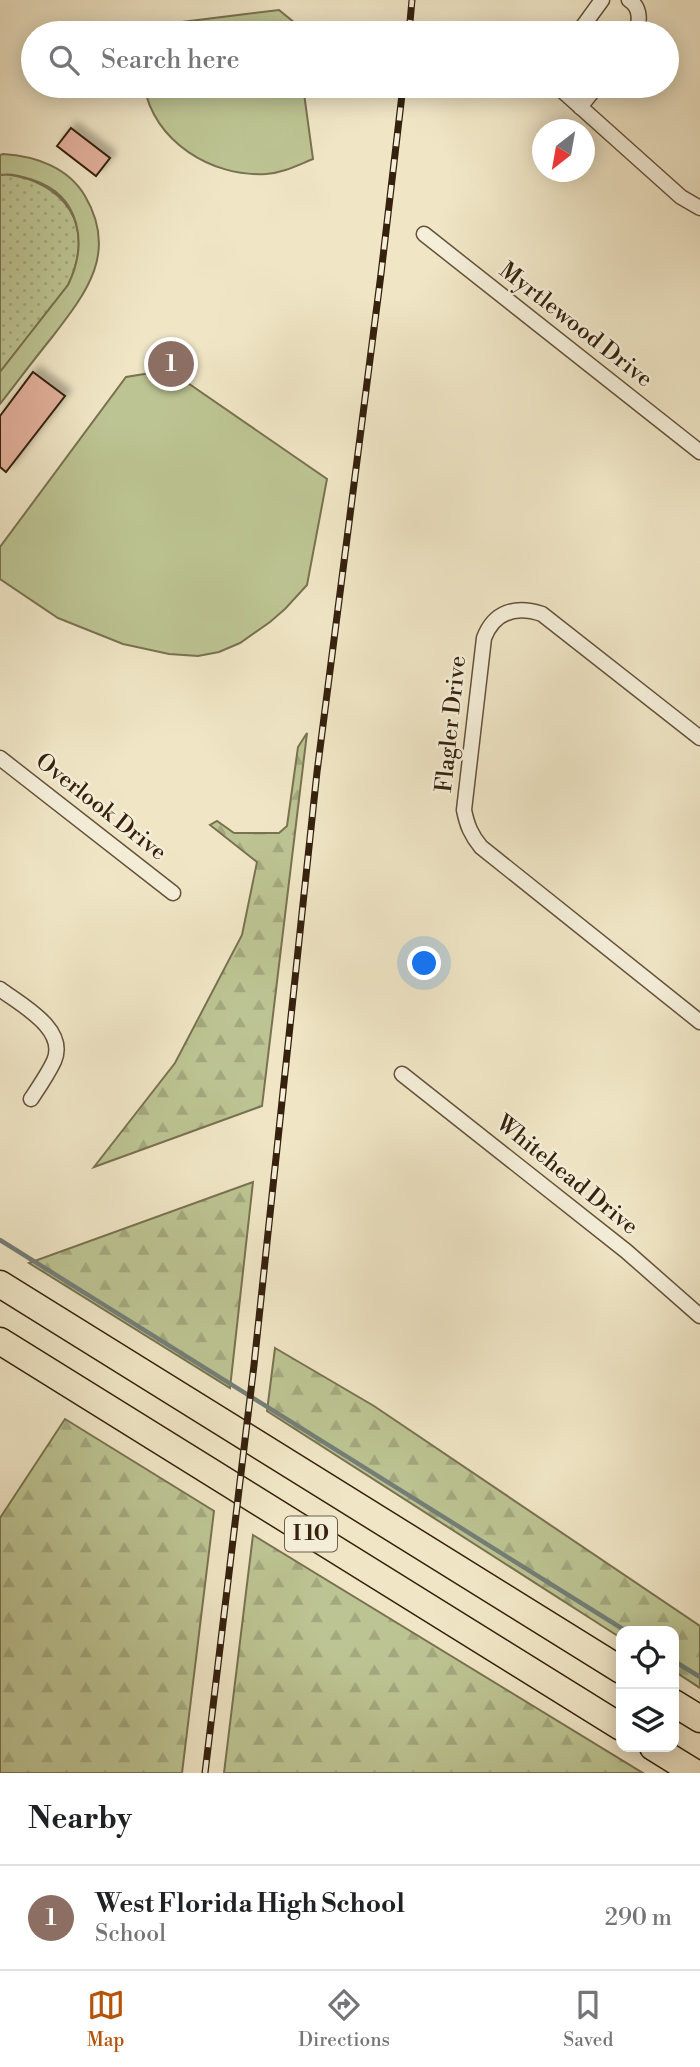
<!DOCTYPE html>
<html lang="en">
<head>
<meta charset="utf-8">
<style>
  body { margin:0; font-family:"Libre Bodoni",serif; background:#f2f2f2; color:#202124 }
  .controls { position:absolute; right:21px; bottom:21px; display:grid; overflow:hidden; border-radius:14px; box-shadow:0 4px 18px #0003 }
  .controls button { width:63px; height:63px; display:grid; place-items:center; padding:0; border:0; border-bottom:2px solid #e0e0e0; background:#fff; color:#202124; font:35px sans-serif }
  .compass { position:absolute; left:532px; top:119px; width:63px; height:63px; border-radius:50%; background:#fff; box-shadow:0 4px 18px #0003; rotate:211deg }
  .you { position:absolute; left:425px; top:964px; width:24px; height:24px; margin:-18px; border:5px solid #fff; border-radius:50%; background:#1a73e8; box-shadow:0 0 0 10px #1a73e833 }
  .badge { display:grid; place-items:center; width:46px; height:46px; border-radius:50%; background:#b45309; color:#fff; font-size:23px; font-weight:700 }
  .pin { position:absolute; translate:-50% -50%; border:4px solid #fff; box-shadow:0 2px 7px #0006 }
  .list { margin:0; padding:0; list-style:none }
  h2 { display:flex; justify-content:space-between; align-items:center; height:91px; margin:0; padding:0 28px; font-size:30px }
  h2 small { font-size:23px; font-weight:400; color:#757577 }
  .list li { display:grid; grid-template-columns:46px 1fr auto; gap:21px; align-items:center; box-sizing:border-box; height:105px; padding:0 28px; border-top:2px solid #e0e0e0 }
  .list b { display:block; font-size:26px; white-space:nowrap }
  .list p { margin:0; font-size:23px; white-space:nowrap; color:#757577 }
  .list em { font-size:23px; font-style:normal; color:#757577 }
  .icon { flex:none; width:38px; height:38px; fill:none; stroke:currentColor; stroke-width:2; stroke-linecap:round; stroke-linejoin:round }
  .map { position:relative; flex:none; width:700px; height:1773px; overflow:hidden }
  .search { position:absolute; background:#fff; box-shadow:0 4px 18px #0003; left:21px; right:21px; top:21px; height:77px; display:flex; align-items:center; gap:18px; box-sizing:border-box; padding:0 24px; border-radius:38px; color:#757577; font-size:26px }
  .sheet { height:196px; background:#fff }
  nav { display:flex; justify-content:space-around; align-items:center; box-sizing:border-box; height:98px; border-top:2px solid #e0e0e0; background:#fff; font-size:19px; color:#757577 }
  nav a { display:grid; justify-items:center; gap:4px }
  nav .on { color:#b45309 }
  .map>svg:first-child { display:block }
  .grass { fill:url(#grass-dots); stroke:#797250; stroke-width:2 }
  .forest { fill:url(#forest-firs); stroke:#797250; stroke-width:2 }
  .pitch { fill:#bdc493; stroke:#797250; stroke-width:2 }
  .lines { fill:none; stroke-linecap:round; stroke-linejoin:round }
  .stream { stroke:#747f78; stroke-width:4.5 }
  .building { fill:#e2b09b; stroke:#35210d; stroke-width:2; filter:url(#shadow) }
  .minor-casing { stroke:#64523b; stroke-width:17 }
  .motorway-casing { stroke:#35210d; stroke-width:29 }
  .minor { stroke:#f5efda; stroke-width:14 }
  .motorway { stroke:#f0e6c6; stroke-width:26 }
  .rail-casing { stroke:#35210d; stroke-width:7 }
  .rail { stroke:#f5efda; stroke-width:4.5; stroke-dasharray:13; stroke-linecap:butt }
  .labels { text-anchor:middle; dominant-baseline:central; stroke-width:5; stroke-linejoin:round; paint-order:stroke }
  .shield { fill:#f5efda; stroke:#6f5f4a; stroke-width:2 }
  .shield-label { font-size:21px; font-weight:bold; fill:#35210d }
  .street-label { font-size:23px; fill:#35210d; stroke:#f5efda }
</style>
</head>
<body>
<div class="map">
<svg width="700" height="1773" viewBox="0 0 700 1773">
  <defs>
    <pattern id="grass-dots" width="8" height="8" patternUnits="userSpaceOnUse" patternTransform="scale(1.75)"><rect width="8" height="8" fill="#bdc493"/><path d="M2 2h.1M6 6h.1" fill="none" stroke="#a3a87e" stroke-width="1.8" stroke-linecap="round"/></pattern>
    <pattern id="forest-firs" width="22" height="20" patternUnits="userSpaceOnUse" patternTransform="scale(1.75)"><rect width="22" height="20" fill="#bdc493"/><path d="M5 1l3.5 6h-7zM16 11l3.5 6h-7z" fill="#a3a87e"/></pattern>
    <filter id="shadow"><feDropShadow dx="6" dy="-6" stdDeviation="3.5" flood-color="#0004"/></filter>
  </defs>
  <rect width="100%" height="100%" fill="#f0e6c6"/>
  <filter id="stains"><feTurbulence type="fractalNoise" baseFrequency=".00286" numOctaves="4"/><feColorMatrix values="0 0 0 0 .2 0 0 0 0 .09 0 0 0 0 .02 0 0 0 .5 -.17"/></filter>
  <radialGradient id="worn" r=".72"><stop offset=".6" stop-color="#630" stop-opacity="0"/><stop offset="1" stop-color="#630" stop-opacity=".3"/></radialGradient>
  <path class="grass" d="M5,174C67,182 96,227 68,285L0,372V175Z"/>
  <g class="forest">
    <polygon points="307,733 262,1106 94,1167 175,1063 242,935 257,862 210,825 217,821 234,833 279,833 287,826 298,747"/>
    <polygon points="253,1182 230,1388 29,1263"/>
    <polygon points="275,1348 374,1406 700,1626 700,1688 674,1671 674,1631 621,1631 621,1638 267,1411"/>
    <polygon points="65,1419 214,1511 182,1773 0,1773 0,1518"/>
    <polygon points="253,1535 643,1773 224,1773"/>
  </g>
  <g class="pitch">
    <polygon points="279,10 295,23 296,33 142,33 142,27"/>
    <path d="M144,86H303L313,159C298,165 283,173 266,174C211,177 155,142 144,86Z"/>
    <path d="M3,154C35,156 68,167 85,196C118,252 87,292 53,336C35,358 18,381 0,404V372L68,285C88,244 81,196 33,180C22,176 11,173 0,175V155Z"/>
    <polygon points="169,370 327,479 307,585 285,609 270,622 240,643 219,652 198,656 169,654 123,644 58,618 0,579 0,547 126,377"/>
  </g>
  <g class="lines">
    <g class="stream">
      <polyline points="0,1240 626,1631"/>
      <polyline points="674,1661 700,1677"/>
    </g>
  </g>
  <g class="building">
    <polygon points="71,128 110,158 96,176 57,146"/>
    <polygon points="33,372 65,396 6,472 0,467 0,416"/>
  </g>
  <g class="lines">
    <defs>
      <g id="minor">
        <path d="M629,0C641,7 640,22 636,33"/>
        <polyline points="578,33 602,0"/>
        <polyline points="557,86 681,197 700,208"/>
        <polyline points="580,107 597,86"/>
        <polyline points="424,234 700,452"/>
        <path d="M700,738L542,614C515,605 494,612 484,638L464,810C467,825 471,835 481,847L700,1022"/>
        <polyline points="0,758 173,893"/>
        <path d="M0,989C21,1005 68,1029 54,1061C48,1074 39,1087 31,1099"/>
        <polyline points="402,1074 626,1251 700,1316"/>
      </g>
      <g id="motorway">
        <polyline points="0,1284 621,1670"/>
        <polyline points="0,1341 621,1727"/>
        <polyline points="674,1703 700,1719"/>
        <polyline points="653,1747 695,1773"/>
      </g>
    </defs>
    <use href="#minor" class="minor-casing"/>
    <use href="#motorway" class="motorway-casing"/>
    <use href="#minor" class="minor"/>
    <use href="#motorway" class="motorway"/>
    <defs>
      <g id="rail">
        <polyline points="409,33 412,0"/>
        <polyline points="205,1773 254,1365 317,772 381,274 403,86"/>
      </g>
    </defs>
    <use href="#rail" class="rail-casing"/>
    <use href="#rail" class="rail"/>
  </g>
  <g class="labels">
    <rect class="shield" x="285" y="1516.5" width="52" height="35" rx="5"/>
    <g class="shield-label">
      <text x="311" y="1534">I 10</text>
    </g>
    <g class="street-label">
      <text transform="translate(576 325) rotate(38)">Myrtlewood Drive</text>
      <text transform="translate(451 724) rotate(-84)">Flagler Drive</text>
      <text transform="translate(101 807) rotate(38)">Overlook Drive</text>
      <text transform="translate(567 1175) rotate(39)">Whitehead Drive</text>
    </g>
  </g>
  <rect width="100%" height="100%" filter="url(#stains)"/>
  <rect width="100%" height="100%" fill="url(#worn)"/>
</svg>
<div class="controls">
<button><svg class="icon" aria-label="locate" viewBox="0 0 24 24"><circle cx="12" cy="12" r="6"/><path d="M12 2v4M12 18v4M2 12h4M18 12h4"/></svg></button>
<button><svg class="icon" aria-label="layers" viewBox="0 0 24 24"><path d="M12 4l9 5-9 5-9-5zM3 14l9 5 9-5"/></svg></button>
</div>
<svg class="compass" viewBox="-18 -18 36 36"><path d="M0-13l5 13h-10z" fill="#e53935"/><path d="M0 13l5-13h-10z" fill="#757577"/></svg>
<div class="you"></div>
<div class="pin badge" style="left:171px;top:364px;background:#8d6e63">1</div>
<div class="search"><svg class="icon" aria-label="search" viewBox="0 0 24 24"><circle cx="10" cy="10" r="6"/><path d="M15 15l6 6"/></svg>Search here</div>
</div>
<section class="sheet">
<h2>Nearby<small></small></h2>
<ul class="list">
<li><span class="badge" style="background:#8d6e63">1</span><div><b>West Florida High School</b><p>School</p></div><em>290 m</em></li>
</ul>
</section>
<nav>
<a class="on"><svg class="icon" aria-label="map" viewBox="0 0 24 24"><path d="M3 6l6-2 6 2 6-2v14l-6 2-6-2-6 2zM9 4v14M15 6v14"/></svg>Map</a>
<a><svg class="icon" aria-label="directions" viewBox="0 0 24 24"><path d="M12 3l9 9-9 9-9-9zM9 14v-3h6M13 9l2 2-2 2"/></svg>Directions</a>
<a><svg class="icon" aria-label="saved" viewBox="0 0 24 24"><path d="M7 4h10v16l-5-4-5 4z"/></svg>Saved</a>
</nav>
</body>
</html>
